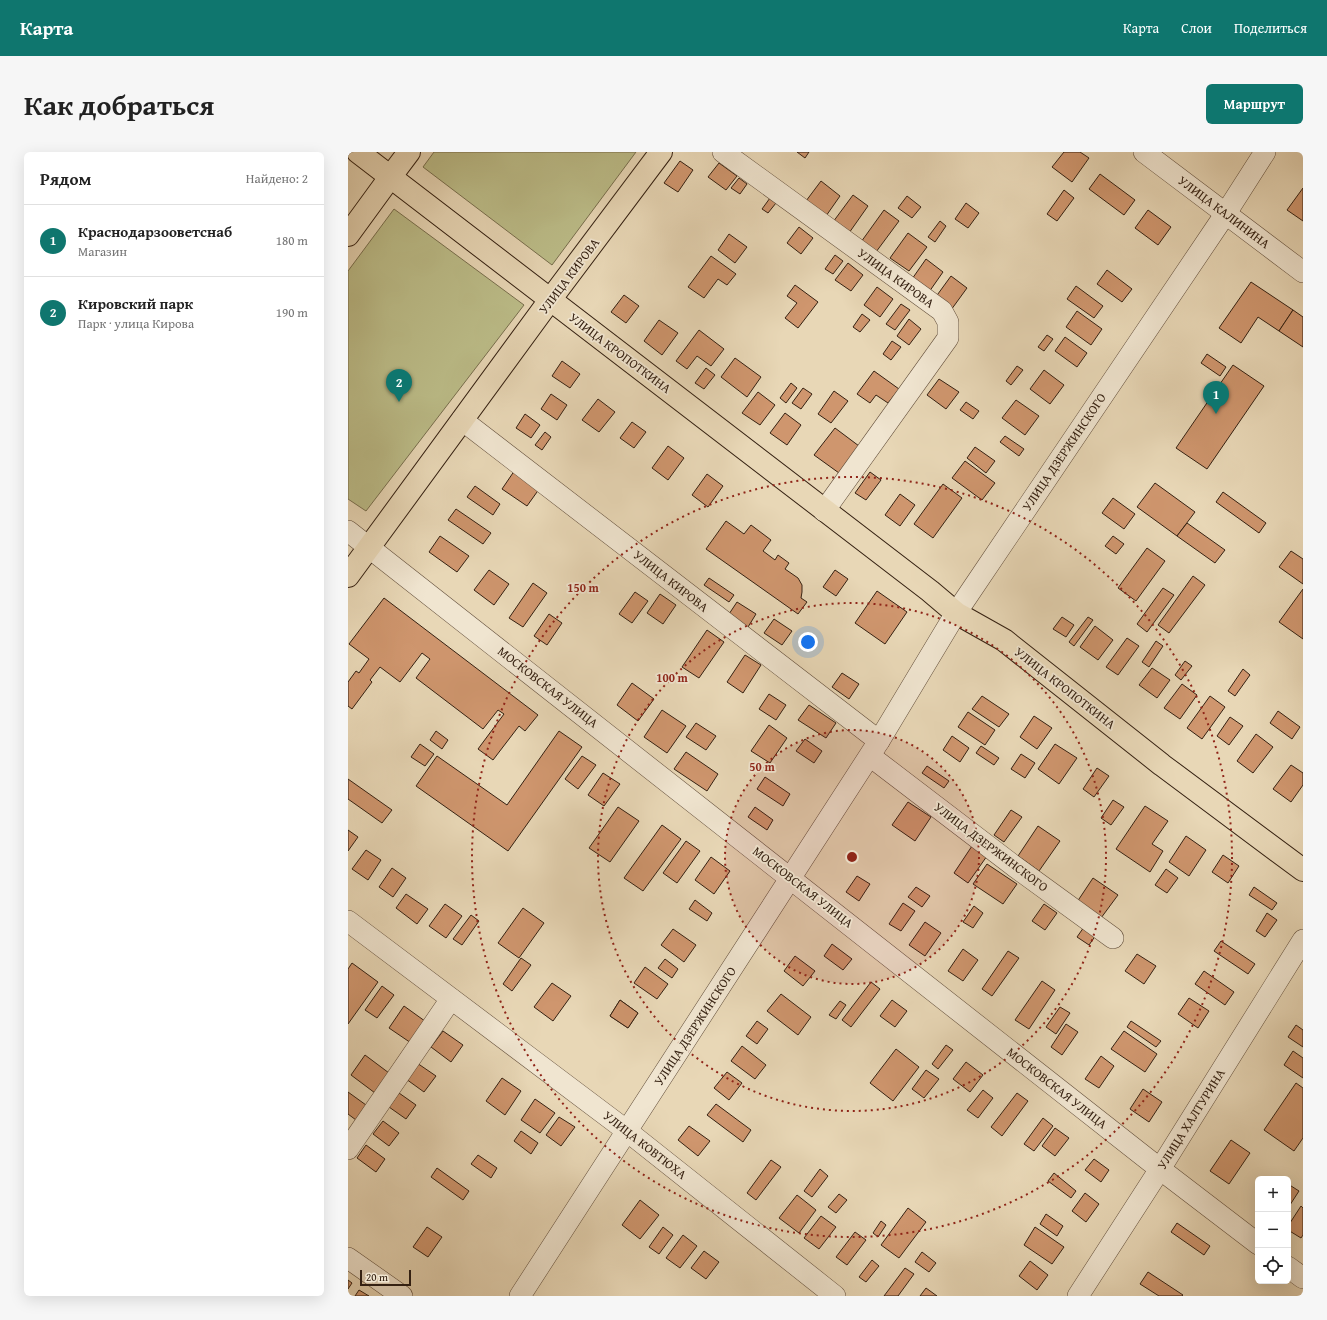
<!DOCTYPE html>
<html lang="ru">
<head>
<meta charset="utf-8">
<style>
  body { margin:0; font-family:"Gentium Book Plus",serif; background:#f6f6f6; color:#222 }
  .controls { position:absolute; right:12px; bottom:12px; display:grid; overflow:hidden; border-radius:6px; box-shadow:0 4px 16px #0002 }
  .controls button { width:36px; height:36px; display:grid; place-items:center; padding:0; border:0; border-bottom:1px solid #e0e0e0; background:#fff; color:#222; font:20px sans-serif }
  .scale { position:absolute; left:12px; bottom:10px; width:51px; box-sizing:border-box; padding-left:4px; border:2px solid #352112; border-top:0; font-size:11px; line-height:14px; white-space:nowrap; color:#352112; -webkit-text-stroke:3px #f0e5d0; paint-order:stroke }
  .you { position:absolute; left:460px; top:490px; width:14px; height:14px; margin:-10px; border:3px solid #fff; border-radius:50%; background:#1a73e8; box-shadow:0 0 0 6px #1a73e833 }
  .badge { display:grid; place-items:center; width:26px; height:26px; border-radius:50%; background:#0f766e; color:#fff; font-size:13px; font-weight:700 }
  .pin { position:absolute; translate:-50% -33px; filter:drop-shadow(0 1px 2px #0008) }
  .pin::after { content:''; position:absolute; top:21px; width:14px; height:12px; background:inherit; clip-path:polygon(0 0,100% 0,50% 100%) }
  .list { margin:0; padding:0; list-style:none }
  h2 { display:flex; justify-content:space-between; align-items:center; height:52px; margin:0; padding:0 16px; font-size:17px }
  h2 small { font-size:13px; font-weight:400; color:#767676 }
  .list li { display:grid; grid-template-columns:26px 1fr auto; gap:12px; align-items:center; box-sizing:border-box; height:72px; padding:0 16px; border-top:1px solid #e0e0e0 }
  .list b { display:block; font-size:15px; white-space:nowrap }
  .list p { margin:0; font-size:13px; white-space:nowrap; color:#767676 }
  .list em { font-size:13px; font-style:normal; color:#767676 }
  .icon { flex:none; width:22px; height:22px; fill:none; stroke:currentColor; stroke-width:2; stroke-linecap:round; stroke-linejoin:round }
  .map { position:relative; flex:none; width:955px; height:1144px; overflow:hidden; border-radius:6px }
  header { display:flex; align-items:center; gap:24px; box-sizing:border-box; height:56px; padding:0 20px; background:#0f766e; color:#fff }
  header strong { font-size:19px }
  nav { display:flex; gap:22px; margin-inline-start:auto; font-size:14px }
  .intro { display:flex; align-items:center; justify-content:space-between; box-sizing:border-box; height:96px; padding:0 24px }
  h1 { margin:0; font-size:28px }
  .button { padding:10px 18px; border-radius:6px; background:#0f766e; color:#fff; font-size:14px; font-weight:700 }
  main { display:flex; gap:24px; padding:0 24px }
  aside { flex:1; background:#fff; border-radius:6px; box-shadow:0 4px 16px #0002 }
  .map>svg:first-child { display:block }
  .green { fill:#bcbd89; stroke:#786f4e }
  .building { fill:#cf966e; stroke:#352112 }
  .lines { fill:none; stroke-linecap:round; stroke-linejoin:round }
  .minor-casing { stroke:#624e3b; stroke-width:22 }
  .major-casing { stroke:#352112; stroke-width:24 }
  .minor { stroke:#f0e5d0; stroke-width:21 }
  .major { stroke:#e8d7b6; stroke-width:22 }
  .ring { fill:none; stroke:#8f2418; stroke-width:2; stroke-dasharray:2 4 }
  .labels { text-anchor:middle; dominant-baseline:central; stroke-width:3.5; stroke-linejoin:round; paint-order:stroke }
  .street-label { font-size:13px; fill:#352112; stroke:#f0e5d0 }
  .centre { fill:#8f2418; stroke:#f0e5d0; stroke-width:2 }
  .ring-label { font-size:12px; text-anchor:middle; font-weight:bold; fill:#8f2418; stroke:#f0e5d0; stroke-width:3.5; stroke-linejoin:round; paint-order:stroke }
</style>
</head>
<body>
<header>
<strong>Карта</strong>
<nav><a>Карта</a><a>Слои</a><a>Поделиться</a></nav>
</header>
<div class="intro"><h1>Как добраться</h1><a class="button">Маршрут</a></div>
<main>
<aside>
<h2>Рядом<small>Найдено: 2</small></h2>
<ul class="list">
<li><span class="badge">1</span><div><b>Краснодарзооветснаб</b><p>Магазин</p></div><em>180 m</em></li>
<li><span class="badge">2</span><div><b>Кировский парк</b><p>Парк · улица Кирова</p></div><em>190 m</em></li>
</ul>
</aside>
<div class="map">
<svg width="955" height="1144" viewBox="0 0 955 1144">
  <rect width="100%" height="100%" fill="#e8d7b6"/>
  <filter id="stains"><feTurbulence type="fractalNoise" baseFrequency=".005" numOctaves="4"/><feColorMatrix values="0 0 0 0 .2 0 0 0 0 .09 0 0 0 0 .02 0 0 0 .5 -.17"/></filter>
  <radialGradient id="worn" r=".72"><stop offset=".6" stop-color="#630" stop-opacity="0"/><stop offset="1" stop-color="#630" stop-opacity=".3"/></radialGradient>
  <g class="green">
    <polygon points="86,0 288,0 204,113 75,15"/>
    <polygon points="46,57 176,153 18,359 0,347 0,119"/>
  </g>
  <g class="building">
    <polygon points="449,0 461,0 457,6"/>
    <polygon points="716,0 732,0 741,6 724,30 704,15"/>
    <polygon points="332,9 345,18 330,40 316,31"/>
    <polygon points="371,11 389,24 378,38 360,25"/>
    <polygon points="752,22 787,48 776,63 741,37"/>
    <polygon points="391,26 399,32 392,42 383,36"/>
    <polygon points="473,29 492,44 478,64 458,49"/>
    <polygon points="955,36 955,69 939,58"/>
    <polygon points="716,38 726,46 709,69 699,62"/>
    <polygon points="505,43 520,54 501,81 485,70"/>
    <polygon points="559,44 573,55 564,66 550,56"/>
    <polygon points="422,46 428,51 420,61 414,57"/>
    <polygon points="618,51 631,61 620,76 607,67"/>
    <polygon points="536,58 551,69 528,100 513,90"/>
    <polygon points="800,58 823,75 810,93 787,76"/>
    <polygon points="592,69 598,74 587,90 580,85"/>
    <polygon points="451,75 465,86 453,102 439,91"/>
    <polygon points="560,81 579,95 561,119 542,106"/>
    <polygon points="381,82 399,95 387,111 370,98"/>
    <polygon points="487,103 495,109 485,122 477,117"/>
    <polygon points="363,104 388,122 379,133 370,127 356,146 340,135"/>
    <polygon points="578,107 595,120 581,140 564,127"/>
    <polygon points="500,111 515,123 503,139 487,128"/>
    <polygon points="759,118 784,137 774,150 749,132"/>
    <polygon points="603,124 619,136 603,158 587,146"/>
    <polygon points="903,130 945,158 931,179 910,165 893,191 871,176"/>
    <polygon points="447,133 470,150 450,176 437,166 449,151 439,144"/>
    <polygon points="728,134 755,154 746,166 719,147"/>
    <polygon points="529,135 545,147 532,165 516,153"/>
    <polygon points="276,143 291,154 278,171 263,160"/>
    <polygon points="553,152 562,158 547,178 538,172"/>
    <polygon points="945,158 955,165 955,195 931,179"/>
    <polygon points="729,159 754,177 743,193 718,175"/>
    <polygon points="514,162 522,168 512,180 505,175"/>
    <polygon points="561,167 573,177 561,193 549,184"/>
    <polygon points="311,168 330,181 314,203 296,189"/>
    <polygon points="351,178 376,197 363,214 349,204 339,217 328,209"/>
    <polygon points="699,183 705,187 696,199 690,195"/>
    <polygon points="717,185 739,201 729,215 707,199"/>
    <polygon points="544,189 553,195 543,208 535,202"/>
    <polygon points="859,202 878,215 872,224 853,211"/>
    <polygon points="387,206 413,225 399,245 373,225"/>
    <polygon points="214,209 232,222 222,236 204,224"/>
    <polygon points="885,213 916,234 859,317 828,296"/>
    <polygon points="669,214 675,218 663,233 658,229"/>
    <polygon points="358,216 367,223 356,237 347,231"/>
    <polygon points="696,218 716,233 702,252 682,237"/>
    <polygon points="526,219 551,237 540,251 528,243 522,251 509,242"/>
    <polygon points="591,227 611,240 598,257 579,243"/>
    <polygon points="443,231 449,236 438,251 432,246"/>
    <polygon points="455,236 464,242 453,257 444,251"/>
    <polygon points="486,239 500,249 483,271 470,262"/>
    <polygon points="410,240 427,253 412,273 394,261"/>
    <polygon points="203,242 219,253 209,268 193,257"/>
    <polygon points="250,247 267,260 251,280 234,268"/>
    <polygon points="668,248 691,264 677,283 654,266"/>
    <polygon points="618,250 631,259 625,267 612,258"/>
    <polygon points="437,261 453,273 439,293 422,281"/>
    <polygon points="177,262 192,273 183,286 168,276"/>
    <polygon points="284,270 298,280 286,296 272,286"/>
    <polygon points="487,276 511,294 491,321 466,303"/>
    <polygon points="197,280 203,285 194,298 187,293"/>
    <polygon points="657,284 676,297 671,304 652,290"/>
    <polygon points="320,294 336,306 320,328 304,316"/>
    <polygon points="627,295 647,309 638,321 619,306"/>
    <polygon points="617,309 647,331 634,348 604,326"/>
    <polygon points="169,315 194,333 179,354 154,337"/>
    <polygon points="522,320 533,328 518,348 507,341"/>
    <polygon points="359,322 375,334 360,355 344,343"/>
    <polygon points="807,331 847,360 829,384 789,355"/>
    <polygon points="595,332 614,346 585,386 566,372"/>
    <polygon points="127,334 152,352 145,363 119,345"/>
    <polygon points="875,340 918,371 911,381 868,350"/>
    <polygon points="552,342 567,353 552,374 537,363"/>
    <polygon points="765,346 787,362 776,377 754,361"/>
    <polygon points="108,357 143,381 135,392 100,368"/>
    <polygon points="378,369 396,382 403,373 423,388 415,399 427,408 430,403 441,411 437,417 450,426 454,433 454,440 453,446 459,450 450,462 358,397"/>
    <polygon points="839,371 877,398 867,411 829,384"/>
    <polygon points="92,384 121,404 109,420 81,400"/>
    <polygon points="765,384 776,392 768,402 757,394"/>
    <polygon points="799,396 817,409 788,449 770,436"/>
    <polygon points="943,399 955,407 955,432 931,415"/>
    <polygon points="141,418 161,432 146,453 126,438"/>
    <polygon points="487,418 500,427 488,444 475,435"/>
    <polygon points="845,424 857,433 821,481 810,473"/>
    <polygon points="361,426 386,443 381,450 356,433"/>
    <polygon points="185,431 199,441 175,475 161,466"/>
    <polygon points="815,436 826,443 799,480 789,472"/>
    <polygon points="955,437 955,487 931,470"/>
    <polygon points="529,439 559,460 537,492 507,471"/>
    <polygon points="287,440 300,449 284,471 271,462"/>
    <polygon points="312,442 328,453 315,472 299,461"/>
    <polygon points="36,446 190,563 177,579 171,574 145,608 130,597 156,562 150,558 135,577 68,526 82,507 74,501 52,530 32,515 22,528 24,530 4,557 0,554 0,530 8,519 11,521 21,507 1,492"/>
    <polygon points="389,450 408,462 400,475 381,462"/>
    <polygon points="201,462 214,471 199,493 186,484"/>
    <polygon points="714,465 726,473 718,485 705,477"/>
    <polygon points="740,465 745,468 726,494 721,490"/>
    <polygon points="426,467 444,479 434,493 416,481"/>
    <polygon points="747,474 765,488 750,508 732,495"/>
    <polygon points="359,478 376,490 351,526 334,515"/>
    <polygon points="779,486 791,494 770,523 758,515"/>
    <polygon points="808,489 815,494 801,515 794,510"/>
    <polygon points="397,503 413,513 395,541 379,530"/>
    <polygon points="837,509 844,514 833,528 827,523"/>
    <polygon points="804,516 822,528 809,546 791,533"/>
    <polygon points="895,517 902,523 887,544 880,539"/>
    <polygon points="494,521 511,532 501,547 484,535"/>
    <polygon points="284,531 306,547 290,569 269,553"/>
    <polygon points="834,532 849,543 832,567 816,556"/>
    <polygon points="421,542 438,553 428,568 411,557"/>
    <polygon points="634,544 661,562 651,575 624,557"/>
    <polygon points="862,544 877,555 854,587 839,576"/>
    <polygon points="461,553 488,571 478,586 450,568"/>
    <polygon points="314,558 338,574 319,601 296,585"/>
    <polygon points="930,559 952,575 944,587 922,571"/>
    <polygon points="620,560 647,578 637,593 610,575"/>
    <polygon points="686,564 704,576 689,597 672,585"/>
    <polygon points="882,565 895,574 881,593 869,584"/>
    <polygon points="348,571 368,584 358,598 338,585"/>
    <polygon points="421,573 439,586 422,611 403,599"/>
    <polygon points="88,579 100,588 94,597 82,588"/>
    <polygon points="211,579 234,595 160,699 68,634 89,604 159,653"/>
    <polygon points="908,582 925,595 905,621 889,609"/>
    <polygon points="604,584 621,596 612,610 595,598"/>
    <polygon points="457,587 474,599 466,611 448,599"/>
    <polygon points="72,592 86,602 77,614 63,605"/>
    <polygon points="707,592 729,606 711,632 690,617"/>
    <polygon points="633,594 651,606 646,613 628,601"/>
    <polygon points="338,600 370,622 359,639 326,617"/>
    <polygon points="673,602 687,611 677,626 663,617"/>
    <polygon points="234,604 248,613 230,637 217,627"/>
    <polygon points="943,613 955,621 955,633 943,650 925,637"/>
    <polygon points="579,614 601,629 596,636 574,621"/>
    <polygon points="749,616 761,624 746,645 735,637"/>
    <polygon points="255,621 272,632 256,654 240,643"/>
    <polygon points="417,625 442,642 435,654 409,637"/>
    <polygon points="0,627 44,658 34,671 0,647"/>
    <polygon points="765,648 776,655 763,673 753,666"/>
    <polygon points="560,650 583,665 567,689 544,673"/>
    <polygon points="797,654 820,669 804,692 815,699 802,720 768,697"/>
    <polygon points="270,655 291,669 262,710 241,696"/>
    <polygon points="407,655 425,668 419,678 400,665"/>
    <polygon points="663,658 674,665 656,690 646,683"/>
    <polygon points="314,673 333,687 295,739 276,726"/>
    <polygon points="690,674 712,689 691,719 670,704"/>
    <polygon points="0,678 10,685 0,699"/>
    <polygon points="838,684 858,698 841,724 821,710"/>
    <polygon points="338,689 352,699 329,731 315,721"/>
    <polygon points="624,694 639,704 620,731 606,721"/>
    <polygon points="18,698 33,708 20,728 4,717"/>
    <polygon points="875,703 891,714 880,731 864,720"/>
    <polygon points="363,705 382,719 366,742 347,728"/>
    <polygon points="639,712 669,732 655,752 625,732"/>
    <polygon points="44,716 58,726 45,745 31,735"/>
    <polygon points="818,717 830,726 819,741 807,733"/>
    <polygon points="509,724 522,732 511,749 498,740"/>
    <polygon points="745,726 770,743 753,766 729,750"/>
    <polygon points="568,735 582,744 574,755 560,745"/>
    <polygon points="906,735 929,751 924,758 901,743"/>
    <polygon points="58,742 80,757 69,772 48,756"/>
    <polygon points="347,748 364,761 359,769 341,757"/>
    <polygon points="555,751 567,759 553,779 541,772"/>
    <polygon points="97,752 114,764 98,786 81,774"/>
    <polygon points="696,752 709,761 697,778 684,769"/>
    <polygon points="626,754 635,761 625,776 615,770"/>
    <polygon points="175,756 196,771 171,806 150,791"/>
    <polygon points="919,761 929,768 917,785 908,779"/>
    <polygon points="123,763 131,769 114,793 105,787"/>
    <polygon points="577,770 593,781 577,804 561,793"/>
    <polygon points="736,775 748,783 741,793 729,785"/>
    <polygon points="325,777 348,793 336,810 313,793"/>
    <polygon points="873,789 907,812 900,822 866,799"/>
    <polygon points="484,792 504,807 495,818 476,804"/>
    <polygon points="615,797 630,808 615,829 600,819"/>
    <polygon points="660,799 671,806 644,844 634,837"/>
    <polygon points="789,802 808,814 796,832 777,819"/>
    <polygon points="447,804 467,819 455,834 436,819"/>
    <polygon points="173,806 183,813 164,839 155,832"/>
    <polygon points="317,807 330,817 324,826 310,816"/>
    <polygon points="4,811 30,830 0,872 0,817"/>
    <polygon points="297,815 320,832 309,847 286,831"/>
    <polygon points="856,819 886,840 877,853 847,832"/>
    <polygon points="694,829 707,838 681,877 667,868"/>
    <polygon points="523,830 532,837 503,875 494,868"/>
    <polygon points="204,831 223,844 205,869 186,855"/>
    <polygon points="34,834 46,843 29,866 17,858"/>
    <polygon points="433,842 463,865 450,883 419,859"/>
    <polygon points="841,846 861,859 850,876 830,862"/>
    <polygon points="272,848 290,861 280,876 262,864"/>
    <polygon points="272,848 290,861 280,876 262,864"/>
    <polygon points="544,848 559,859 547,875 532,864"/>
    <polygon points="492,849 498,853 488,867 481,863"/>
    <polygon points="56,854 81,872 66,893 41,876"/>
    <polygon points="712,855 722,861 708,882 698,875"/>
    <polygon points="409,869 420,877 409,892 398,884"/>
    <polygon points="783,869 813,889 808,895 779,875"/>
    <polygon points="718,872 730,880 714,903 703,895"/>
    <polygon points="948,873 955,878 955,895 940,885"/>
    <polygon points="95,879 115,893 103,910 83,895"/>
    <polygon points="776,879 809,902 797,920 763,897"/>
    <polygon points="598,893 605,898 590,917 584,912"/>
    <polygon points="394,894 418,913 407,927 383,909"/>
    <polygon points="548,897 571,915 545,949 522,931"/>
    <polygon points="945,899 955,906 955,926 936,913"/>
    <polygon points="17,903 41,921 27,941 3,923"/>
    <polygon points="753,904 766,914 751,936 737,927"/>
    <polygon points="618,910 635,923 622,940 605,927"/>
    <polygon points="69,911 88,924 76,940 58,927"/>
    <polygon points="578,918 591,927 576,946 564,937"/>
    <polygon points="379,920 394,931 381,948 366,936"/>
    <polygon points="154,926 173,939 157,963 138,949"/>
    <polygon points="948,931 955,936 955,986 946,999 916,978"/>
    <polygon points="795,937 814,950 801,970 782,957"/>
    <polygon points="635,938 645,946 630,966 619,958"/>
    <polygon points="0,940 18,953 8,968 0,962"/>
    <polygon points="51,941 68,953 58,967 41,955"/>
    <polygon points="669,941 680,949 654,984 643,975"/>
    <polygon points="187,947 207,961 192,981 173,968"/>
    <polygon points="368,952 403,978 395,990 359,963"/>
    <polygon points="211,965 227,975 213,994 198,983"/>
    <polygon points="695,966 705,974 686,999 676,992"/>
    <polygon points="35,969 51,981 41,994 25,982"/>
    <polygon points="341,974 362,989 350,1004 330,988"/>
    <polygon points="707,976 721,986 707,1004 694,994"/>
    <polygon points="173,979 190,991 183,1002 166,989"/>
    <polygon points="883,988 902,1001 881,1032 862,1019"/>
    <polygon points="18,993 37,1007 28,1020 9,1006"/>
    <polygon points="130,1003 149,1016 143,1026 123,1012"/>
    <polygon points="746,1007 761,1018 753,1030 737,1018"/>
    <polygon points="423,1008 433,1015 408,1048 399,1041"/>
    <polygon points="89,1016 121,1039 115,1048 83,1025"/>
    <polygon points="472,1017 480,1024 464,1045 456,1039"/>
    <polygon points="706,1021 728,1039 723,1046 700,1029"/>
    <polygon points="940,1032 951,1039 940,1056"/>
    <polygon points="737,1041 751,1052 738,1070 724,1059"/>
    <polygon points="491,1042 499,1048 488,1061 480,1055"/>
    <polygon points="449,1043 468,1058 451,1081 431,1066"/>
    <polygon points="292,1048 311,1063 292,1087 274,1073"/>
    <polygon points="953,1054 955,1056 955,1083 953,1086 940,1078 940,1074"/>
    <polygon points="560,1056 578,1070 551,1106 533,1093"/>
    <polygon points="698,1062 715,1074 709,1084 692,1072"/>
    <polygon points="473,1064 488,1075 471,1097 456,1086"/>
    <polygon points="533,1069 538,1073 530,1085 525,1081"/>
    <polygon points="829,1071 862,1094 856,1103 823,1080"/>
    <polygon points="79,1075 94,1085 80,1105 65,1095"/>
    <polygon points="315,1075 325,1083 311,1102 301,1095"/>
    <polygon points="687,1075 716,1095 704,1112 676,1093"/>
    <polygon points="507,1080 518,1088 499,1113 488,1105"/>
    <polygon points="335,1083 349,1094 332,1116 318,1106"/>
    <polygon points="356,1099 371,1110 358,1127 343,1116"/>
    <polygon points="574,1100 588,1111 581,1120 567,1110"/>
    <polygon points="524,1108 531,1114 518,1130 511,1125"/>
    <polygon points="682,1109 700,1123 689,1138 671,1124"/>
    <polygon points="557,1116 566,1122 550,1144 536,1144"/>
    <polygon points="800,1120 835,1143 834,1144 811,1144 792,1132"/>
    <polygon points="0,1128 4,1131 0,1137"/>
    <polygon points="578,1136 589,1144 572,1144"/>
    <polygon points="11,1138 21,1144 7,1144"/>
  </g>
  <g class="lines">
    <defs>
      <g id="minor">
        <polyline points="375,0 594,159 600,170 600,186 476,359"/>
        <polyline points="796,0 955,120"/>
        <polyline points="114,268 531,589"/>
        <polyline points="0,379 812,1017 910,1092"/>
        <polyline points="522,604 666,714 765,786"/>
        <polyline points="0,769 279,979 487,1144"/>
        <polyline points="0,997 103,847"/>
        <polyline points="0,1106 54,1144"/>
        <polyline points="940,1115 955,1126"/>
        <polyline points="172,1144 531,589 608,461 878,61 917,0"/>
        <polyline points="730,1144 812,1017 955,788"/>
      </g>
      <g id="major">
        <polyline points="10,0 582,439 608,461 656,488 814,613 955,718"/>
        <polyline points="0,83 43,24 61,0"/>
        <polyline points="0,424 202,148 313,0"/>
      </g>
    </defs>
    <use href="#minor" class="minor-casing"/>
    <use href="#major" class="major-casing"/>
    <use href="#minor" class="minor"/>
    <use href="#major" class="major"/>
  </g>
  <circle cx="504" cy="705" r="127" fill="#8f2418" fill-opacity=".12"/>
  <g class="ring">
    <circle cx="504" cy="705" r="127"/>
    <circle cx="504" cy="705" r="254"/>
    <circle cx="504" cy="705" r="380"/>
  </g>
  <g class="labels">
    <g class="street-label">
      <text transform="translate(876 60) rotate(37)">УЛИЦА КАЛИНИНА</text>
      <text transform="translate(221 124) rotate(-53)">УЛИЦА КИРОВА</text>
      <text transform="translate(548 126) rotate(36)">УЛИЦА КИРОВА</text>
      <text transform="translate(272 201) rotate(37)">УЛИЦА КРОПОТКИНА</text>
      <text transform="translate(716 300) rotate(-56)">УЛИЦА ДЗЕРЖИНСКОГО</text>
      <text transform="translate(323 429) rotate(38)">УЛИЦА КИРОВА</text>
      <text transform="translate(200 535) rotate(38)">МОСКОВСКАЯ УЛИЦА</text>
      <text transform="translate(717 536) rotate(38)">УЛИЦА КРОПОТКИНА</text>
      <text transform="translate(643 695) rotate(37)">УЛИЦА ДЗЕРЖИНСКОГО</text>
      <text transform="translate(455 735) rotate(38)">МОСКОВСКАЯ УЛИЦА</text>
      <text transform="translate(347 874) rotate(-57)">УЛИЦА ДЗЕРЖИНСКОГО</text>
      <text transform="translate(709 936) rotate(38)">МОСКОВСКАЯ УЛИЦА</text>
      <text transform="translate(843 967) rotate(-58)">УЛИЦА ХАЛТУРИНА</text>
      <text transform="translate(297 993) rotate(38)">УЛИЦА КОВТЮХА</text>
    </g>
  </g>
  <circle cx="504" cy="705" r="6" class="centre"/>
  <g class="ring-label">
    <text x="235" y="440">150 m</text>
    <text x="324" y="530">100 m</text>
    <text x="414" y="619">50 m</text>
  </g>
  <rect width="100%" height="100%" filter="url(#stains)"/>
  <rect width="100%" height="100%" fill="url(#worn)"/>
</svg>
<div class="controls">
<button>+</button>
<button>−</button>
<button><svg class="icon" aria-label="locate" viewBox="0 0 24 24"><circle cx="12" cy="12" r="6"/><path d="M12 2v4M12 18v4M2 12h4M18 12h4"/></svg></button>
</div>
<div class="scale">20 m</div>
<div class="you"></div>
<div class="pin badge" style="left:868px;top:262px">1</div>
<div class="pin badge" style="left:51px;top:250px">2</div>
</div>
</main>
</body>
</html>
